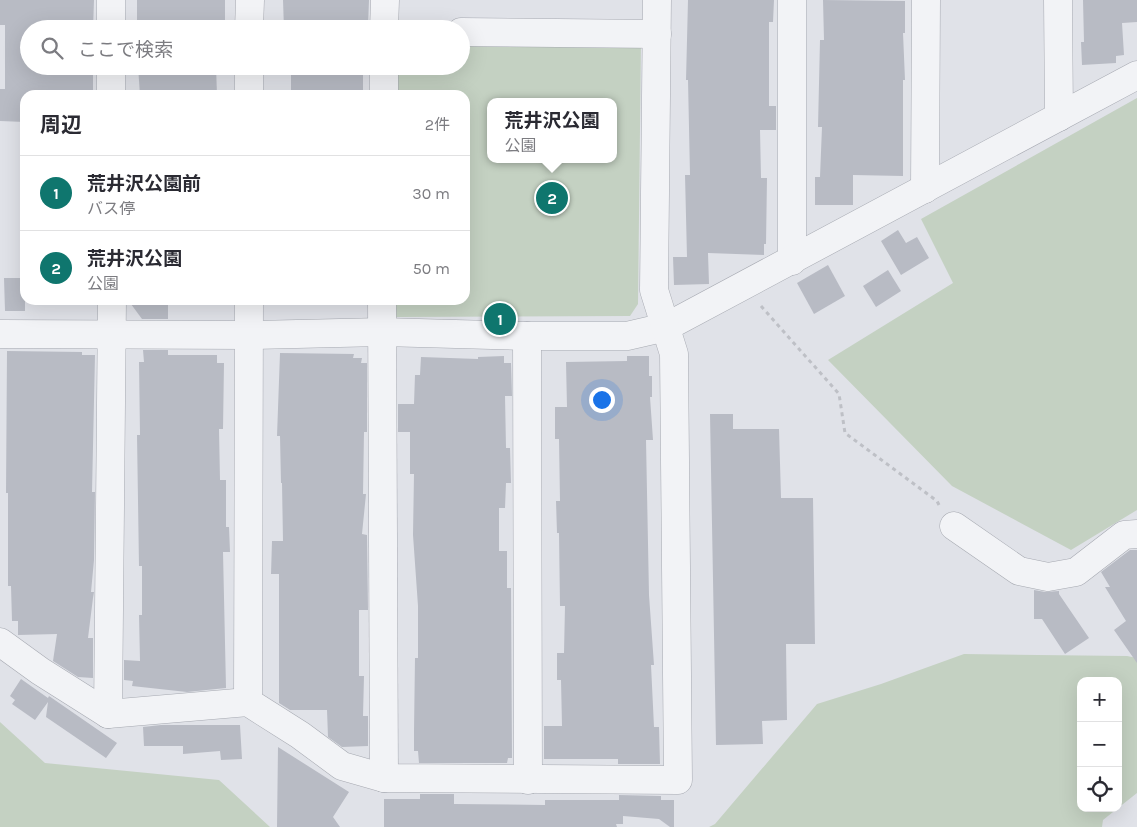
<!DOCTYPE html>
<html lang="ja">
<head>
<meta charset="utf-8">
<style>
  body { margin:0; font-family:Karla,"Noto Sans JP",sans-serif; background:#f2f2f3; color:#2b2b33 }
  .controls { position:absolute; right:15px; bottom:15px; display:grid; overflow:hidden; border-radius:10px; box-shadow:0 5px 20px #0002 }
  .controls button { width:45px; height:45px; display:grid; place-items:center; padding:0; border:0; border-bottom:1px solid #e1e1e2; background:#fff; color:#2b2b33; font:25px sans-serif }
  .you { position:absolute; left:601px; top:399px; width:18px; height:18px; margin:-12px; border:4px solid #fff; border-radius:50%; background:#1a73e8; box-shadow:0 0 0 8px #1a73e833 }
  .badge { display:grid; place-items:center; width:32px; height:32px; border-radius:50%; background:#0f766e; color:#fff; font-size:16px; font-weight:700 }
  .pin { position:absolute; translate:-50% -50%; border:2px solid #fff; box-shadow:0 1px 5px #0006 }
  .popup { position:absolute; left:487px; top:98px; width:130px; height:65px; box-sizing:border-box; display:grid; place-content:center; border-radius:10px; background:#fff; filter:drop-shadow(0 1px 4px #0005); font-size:16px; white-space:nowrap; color:#7c7c81 }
  .popup b { font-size:19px; color:#2b2b33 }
  .popup::after { content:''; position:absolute; left:50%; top:100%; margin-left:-10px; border:10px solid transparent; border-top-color:#fff }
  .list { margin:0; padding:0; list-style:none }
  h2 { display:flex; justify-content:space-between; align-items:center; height:65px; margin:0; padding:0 20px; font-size:21px }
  h2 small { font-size:16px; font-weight:400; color:#7c7c81 }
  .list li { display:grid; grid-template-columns:32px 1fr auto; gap:15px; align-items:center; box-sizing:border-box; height:75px; padding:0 20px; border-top:1px solid #e1e1e2 }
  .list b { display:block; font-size:19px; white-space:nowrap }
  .list p { margin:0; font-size:16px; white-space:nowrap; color:#7c7c81 }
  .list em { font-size:16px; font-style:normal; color:#7c7c81 }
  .icon { flex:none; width:28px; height:28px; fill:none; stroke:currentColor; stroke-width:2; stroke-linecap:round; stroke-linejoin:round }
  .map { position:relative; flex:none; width:1137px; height:827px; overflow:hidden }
  .search { position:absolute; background:#fff; box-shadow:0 5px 20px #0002; left:20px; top:20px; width:450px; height:55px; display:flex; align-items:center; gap:12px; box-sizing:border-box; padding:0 18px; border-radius:28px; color:#7c7c81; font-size:19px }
  .panel { position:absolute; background:#fff; box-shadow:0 5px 20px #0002; left:20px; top:90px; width:450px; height:215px; border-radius:15px }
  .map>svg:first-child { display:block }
  .green { fill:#c4d1c2; fill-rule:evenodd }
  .building { fill:#b8bbc4 }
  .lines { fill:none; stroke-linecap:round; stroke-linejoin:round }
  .street-casing { stroke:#a6a9b1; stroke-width:29 }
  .path { stroke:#bec0c6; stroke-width:3; stroke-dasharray:4 4; stroke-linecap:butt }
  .street { stroke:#f2f3f6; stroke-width:28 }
</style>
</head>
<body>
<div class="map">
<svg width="1137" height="827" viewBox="0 0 1137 827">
  <rect width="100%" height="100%" fill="#e0e2e8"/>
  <g class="green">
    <path d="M461,41H641L638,304L630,316L395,317L396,300H465V95H396L397,66H461ZM491,102H613V159H491Z"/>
    <polygon points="1137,98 1137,510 1071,550 952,486 828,360 953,283 921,219"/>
    <polygon points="964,654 1127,656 1137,658 1137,793 1118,808 1118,681 1081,681 1081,808 1118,808 1103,820 1102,827 709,827 715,824 817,704 881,684"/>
    <polygon points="0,722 45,763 219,780 270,827 0,827"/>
  </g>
  <g class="building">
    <polygon points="0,0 94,0 93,29 29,29 29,66 93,66 93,95 25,95 25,122 0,121 0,89 5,89 5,25 0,25"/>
    <polygon points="137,0 225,0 225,24 166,24 166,29 137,29"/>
    <polygon points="283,0 369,0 368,26 314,25 314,29 284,29"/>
    <polygon points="688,0 774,0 773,22 769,22 769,106 776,106 776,130 760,130 761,178 767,178 766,244 764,244 764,255 708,253 709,284 674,285 673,257 687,257 685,175 690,175 688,80 686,80"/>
    <polygon points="823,0 905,1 905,33 903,33 905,80 903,80 903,176 853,175 853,205 815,205 815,177 820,177 822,127 818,127 820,40 824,40"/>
    <polygon points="1083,0 1137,0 1137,22 1122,23 1124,55 1116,56 1116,63 1082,65 1081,42 1084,42"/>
    <polygon points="138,66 216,66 217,95 140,95"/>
    <rect x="291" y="66" width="72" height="29"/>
    <polygon points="898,230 906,243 917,237 929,258 901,275 881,241"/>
    <polygon points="828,265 845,296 814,314 797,283"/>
    <polygon points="888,270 901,291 876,307 863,286"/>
    <polygon points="4,278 25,278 25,311 5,311"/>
    <polygon points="128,300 168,300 168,319 142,319"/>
    <polygon points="143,350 168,350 168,355 217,355 217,363 224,363 223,429 219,429 220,480 226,480 226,527 229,527 230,552 223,552 226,688 187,692 132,686 133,681 124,680 124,660 140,661 139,615 142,615 142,566 139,566 137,435 140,435 139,362 144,362"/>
    <polygon points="7,351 82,352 82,355 95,355 92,492 95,492 94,560 91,592 94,592 93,598 88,638 93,638 93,678 78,677 53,661 57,634 18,635 18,621 12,621 11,586 8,586 8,493 6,493"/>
    <polygon points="280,353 354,354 353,358 362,358 361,363 367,363 367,432 364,432 363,494 366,494 362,534 367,535 368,610 359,610 359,676 364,676 363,716 368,716 368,746 342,747 328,737 327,710 290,710 279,703 279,574 271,574 272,541 283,541 282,483 281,483 280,436 277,436"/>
    <polygon points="504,356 504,363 511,363 512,396 505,396 506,448 510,448 511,483 506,483 505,508 499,508 499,551 507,551 507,588 511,588 512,758 508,758 507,763 419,763 418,751 414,751 414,731 415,658 418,658 418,606 413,535 414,474 410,474 410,432 398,432 398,404 414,404 415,375 420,375 421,357 478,359 478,357"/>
    <polygon points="627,356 649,356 649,376 652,376 652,397 650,397 653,440 646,440 649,595 654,665 651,665 654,727 659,727 660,764 618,764 618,759 544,759 544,726 562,726 561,680 557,680 557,653 564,653 565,606 560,606 559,533 557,533 556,501 560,501 559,439 555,439 555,407 567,407 566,362 627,361"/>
    <polygon points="710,414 733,414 733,429 779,429 781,498 813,498 815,644 786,644 787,720 762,721 763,744 716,745"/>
    <polygon points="1130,550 1137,550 1137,663 1114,630 1126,621 1105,587 1110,587 1101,572"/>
    <polygon points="1034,590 1045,592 1059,591 1059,594 1089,638 1065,654 1042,619 1034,619"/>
    <polygon points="21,679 48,698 49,696 117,743 106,758 46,717 48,702 35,720 12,704 15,700 10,696"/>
    <polygon points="161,725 240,725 242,759 221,760 220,751 183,754 183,746 144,746 143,727"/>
    <polygon points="278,747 349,792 333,817 340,827 277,827"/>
    <polygon points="420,794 454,794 454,804 545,805 545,800 619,800 619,795 661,796 661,800 674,800 674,827 670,827 659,819 623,816 623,824 616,824 617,827 384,827 384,799 420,799"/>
  </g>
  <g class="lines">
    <defs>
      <g id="street">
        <polyline points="111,0 111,29"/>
        <polyline points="1058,0 1059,117"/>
        <polyline points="249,29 250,0"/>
        <polyline points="384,29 385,0"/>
        <polyline points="461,32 657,34"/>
        <polyline points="111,66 111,95"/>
        <polyline points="249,95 249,66"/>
        <polyline points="384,95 384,66"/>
        <polyline points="925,189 926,0"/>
        <polyline points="792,261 792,0"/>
        <polyline points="382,300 384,778"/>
        <polyline points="0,334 249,335 382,332 527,336 627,336 666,327 1137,75"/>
        <polyline points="527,336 528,780"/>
        <polyline points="954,526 1019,571 1048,577 1076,572 1124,535 1137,534"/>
        <polyline points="0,642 40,671 108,714 248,702 300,735 342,766 384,778 678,780 674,354 654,290 657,0"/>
        <polyline points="248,702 249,300"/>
        <polyline points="108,714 112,300"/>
      </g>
    </defs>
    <use href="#street" class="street-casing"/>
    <polyline class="path" points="761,306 839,394 845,433 937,501 939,505"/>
    <use href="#street" class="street"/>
  </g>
</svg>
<div class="controls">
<button>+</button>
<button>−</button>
<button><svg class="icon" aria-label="locate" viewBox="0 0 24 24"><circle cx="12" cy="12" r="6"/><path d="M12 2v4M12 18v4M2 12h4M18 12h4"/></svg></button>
</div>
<div class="you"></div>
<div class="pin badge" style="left:500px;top:319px">1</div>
<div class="pin badge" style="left:552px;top:198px">2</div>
<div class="popup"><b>荒井沢公園</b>公園</div>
<div class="search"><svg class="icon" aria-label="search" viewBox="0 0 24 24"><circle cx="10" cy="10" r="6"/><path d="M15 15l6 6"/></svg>ここで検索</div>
<section class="panel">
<h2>周辺<small>2件</small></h2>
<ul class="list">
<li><span class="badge">1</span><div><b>荒井沢公園前</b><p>バス停</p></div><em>30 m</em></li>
<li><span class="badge">2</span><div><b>荒井沢公園</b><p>公園</p></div><em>50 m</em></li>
</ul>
</section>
</div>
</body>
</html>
